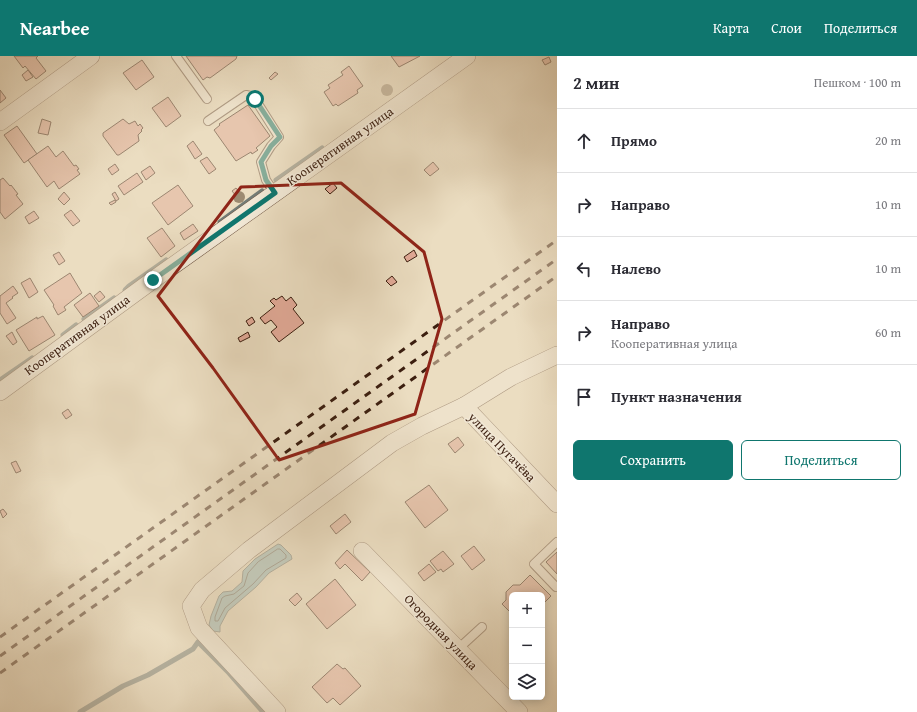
<!DOCTYPE html>
<html lang="ru">
<head>
<meta charset="utf-8">
<style>
  body { margin:0; font-family:"Gentium Book Plus",serif; background:#f2f2f3; color:#2b2b33 }
  .controls { position:absolute; right:12px; bottom:12px; display:grid; overflow:hidden; border-radius:6px; box-shadow:0 2px 10px #0003 }
  .controls button { width:36px; height:36px; display:grid; place-items:center; padding:0; border:0; border-bottom:1px solid #e1e1e2; background:#fff; color:#2b2b33; font:20px sans-serif }
  .stop { position:absolute; width:12px; height:12px; margin:-9px; border:3px solid #0f766e; border-radius:50%; background:#fff }
  .stop.end { background:#0f766e; border-color:#fff; box-shadow:0 1px 4px #0008 }
  .list { margin:0; padding:0; list-style:none }
  h2 { display:flex; justify-content:space-between; align-items:center; height:52px; margin:0; padding:0 16px; font-size:17px }
  h2 small { font-size:13px; font-weight:400; color:#7c7c81 }
  .list li { display:grid; grid-template-columns:26px 1fr auto; gap:12px; align-items:center; box-sizing:border-box; height:64px; padding:0 16px; border-top:1px solid #e1e1e2 }
  .list b { display:block; font-size:15px; white-space:nowrap }
  .list p { margin:0; font-size:13px; white-space:nowrap; color:#7c7c81 }
  .list em { font-size:13px; font-style:normal; color:#7c7c81 }
  .actions { display:flex; gap:8px; padding:12px 16px }
  .actions a { flex:1; padding:9px 0; border:1px solid #0f766e; border-radius:6px; text-align:center; font-size:14px; color:#0f766e }
  .actions .main { background:#0f766e; color:#fff }
  .icon { flex:none; width:22px; height:22px; fill:none; stroke:currentColor; stroke-width:2; stroke-linecap:round; stroke-linejoin:round }
  .map { position:relative; flex:none; width:557px; height:656px; overflow:hidden }
  header { display:flex; align-items:center; gap:24px; box-sizing:border-box; height:56px; padding:0 20px; background:#0f766e; color:#fff }
  header strong { font-size:19px }
  nav { display:flex; gap:22px; margin-inline-start:auto; font-size:14px }
  main { display:flex }
  aside { flex:1; background:#fff }
  .map>svg:first-child { display:block }
  .water { fill:#9ababa; stroke:#747c76 }
  .lines { fill:none; stroke-linecap:round; stroke-linejoin:round }
  .shore { stroke:#6b6c65; stroke-width:1 }
  .stream { stroke:#747c76; stroke-width:5 }
  .building { fill:#e2aa98; stroke:#3c1f10 }
  .service-casing { stroke:#684e3c; stroke-width:10 }
  .minor-casing { stroke:#684e3c; stroke-width:18 }
  .service { stroke:#f2e9d7; stroke-width:8 }
  .minor { stroke:#f2e9d7; stroke-width:17 }
  .rail { stroke:#3c1f10; stroke-width:3; stroke-dasharray:7 7; stroke-linecap:butt }
  .tree { fill:#9c8a71 }
  .route { stroke:#0f766e; stroke-width:5 }
  .marked { fill:none; stroke:#8f2418; stroke-width:3; stroke-linejoin:round }
  .labels { text-anchor:middle; dominant-baseline:central; stroke-width:3; stroke-linejoin:round; paint-order:stroke }
  .street-label { font-size:13px; fill:#3c1f10; stroke:#f2e9d7 }
</style>
</head>
<body>
<header>
<strong>Nearbee</strong>
<nav><a>Карта</a><a>Слои</a><a>Поделиться</a></nav>
</header>
<main>
<div class="map">
<svg width="557" height="656" viewBox="0 0 557 656">
  <rect width="100%" height="100%" fill="#ebddc1"/>
  <filter id="stains"><feTurbulence type="fractalNoise" baseFrequency=".005" numOctaves="4"/><feColorMatrix values="0 0 0 0 .2 0 0 0 0 .09 0 0 0 0 .02 0 0 0 .5 -.17"/></filter>
  <radialGradient id="worn" r=".72"><stop offset=".6" stop-color="#630" stop-opacity="0"/><stop offset="1" stop-color="#630" stop-opacity=".3"/></radialGradient>
  <polygon class="water" points="278,488 281,489 291,499 292,503 269,517 256,531 228,555 220,570 220,576 213,575 209,569 211,560 219,540 223,536 232,535 242,526 243,515 255,503"/>
  <g class="lines">
    <polygon class="shore" points="278,493 280,493 286,499 286,502 266,514 253,528 225,552 218,565 215,565 215,561 222,542 225,540 234,538 244,530 248,517 258,506"/>
    <g class="stream">
      <polyline points="276,124 322,92"/>
      <polyline points="220,166 262,135"/>
      <polyline points="125,234 129,230 166,204"/>
      <polyline points="84,263 114,242"/>
      <polyline points="63,279 76,269"/>
      <polyline points="0,324 32,302"/>
      <polyline points="80,656 123,630 148,619 193,593 198,586 229,617 263,656"/>
    </g>
  </g>
  <g class="building">
    <polygon points="14,0 38,0 36,2 46,15 36,23 25,10 23,12"/>
    <polygon points="186,0 237,0 236,3 210,22 207,21 203,24"/>
    <polygon points="391,0 420,0 399,11"/>
    <polygon points="549,1 551,6 545,9 542,4"/>
    <polygon points="142,4 154,21 136,34 123,17"/>
    <polygon points="349,10 363,30 357,34 358,37 338,50 336,48 333,50 324,36 330,32 328,29 343,19 341,16"/>
    <polygon points="28,14 33,21 26,25 22,19"/>
    <polygon points="275,16 278,18 271,24 269,22"/>
    <polygon points="0,34 6,42 0,47"/>
    <polygon points="168,41 181,60 166,71 152,52"/>
    <polygon points="248,49 270,80 256,92 258,94 252,98 251,96 236,105 214,74 220,69 219,68"/>
    <polygon points="42,63 51,66 48,79 38,77"/>
    <polygon points="123,63 129,68 135,65 138,70 140,68 143,72 141,74 142,75 138,79 139,85 119,99 117,99 103,80 103,77"/>
    <polygon points="17,70 37,98 24,107 4,79"/>
    <polygon points="193,85 202,98 195,103 187,90"/>
    <polygon points="48,90 56,101 63,95 74,110 76,109 79,113 77,114 80,118 59,133 54,125 47,131 28,104"/>
    <polygon points="207,101 216,113 209,118 200,105"/>
    <polygon points="433,106 439,113 430,120 424,114"/>
    <polygon points="115,108 119,114 112,119 108,113"/>
    <polygon points="150,110 155,117 146,124 141,116"/>
    <polygon points="137,117 143,126 124,139 118,130"/>
    <polygon points="3,122 10,130 11,129 18,138 16,139 23,148 5,163 0,156 0,124"/>
    <polygon points="333,127 337,132 330,138 325,133"/>
    <polygon points="178,129 193,150 168,169 152,147"/>
    <polygon points="236,132 240,137 236,140 232,135"/>
    <polygon points="64,136 70,143 64,149 58,143"/>
    <polygon points="115,136 119,143 116,145 112,138"/>
    <polygon points="115,144 116,146 111,149 109,147"/>
    <polygon points="71,154 80,165 73,170 64,159"/>
    <polygon points="34,155 39,162 29,168 25,161"/>
    <polygon points="193,168 198,175 184,184 180,177"/>
    <polygon points="162,172 175,190 161,201 147,182"/>
    <polygon points="414,194 417,200 407,206 404,201"/>
    <polygon points="59,196 65,205 59,209 53,199"/>
    <polygon points="70,217 82,237 64,251 66,254 58,259 53,250 54,249 44,234"/>
    <polygon points="392,220 397,226 391,230 386,225"/>
    <polygon points="30,222 38,236 29,242 21,227"/>
    <polygon points="13,230 18,237 12,241 13,242 6,247 16,262 7,268 0,257 0,240"/>
    <polygon points="100,235 105,241 99,246 94,240"/>
    <polygon points="90,237 99,250 83,261 74,249"/>
    <polygon points="282,240 286,245 291,241 297,249 293,253 304,267 279,286 271,276 277,271 271,264 265,268 260,262 275,250 270,245 274,242 276,244"/>
    <polygon points="43,260 55,279 29,295 16,274 37,261 37,263"/>
    <polygon points="252,261 255,266 249,270 246,265"/>
    <polygon points="12,276 17,286 13,289 6,280"/>
    <polygon points="248,276 250,281 240,286 238,282"/>
    <polygon points="68,353 72,359 66,363 62,357"/>
    <polygon points="458,381 464,389 455,397 448,388"/>
    <polygon points="16,405 21,415 16,417 11,407"/>
    <polygon points="429,429 448,454 425,472 405,446"/>
    <polygon points="3,453 7,458 3,462 0,455"/>
    <polygon points="345,458 351,466 336,478 330,470"/>
    <polygon points="474,490 485,504 472,514 461,500"/>
    <polygon points="347,494 370,516 362,525 345,508 340,513 335,507"/>
    <polygon points="443,495 454,508 443,516 441,513 438,515 430,505"/>
    <polygon points="557,496 557,518 546,506"/>
    <polygon points="429,508 436,516 424,525 418,517"/>
    <polygon points="530,519 551,540 542,549 542,539 512,539 512,558 502,548 506,544 506,536 513,529 520,529"/>
    <polygon points="335,523 356,549 327,573 306,548"/>
    <polygon points="297,537 302,543 295,550 289,544"/>
    <polygon points="337,608 343,613 345,612 361,630 340,649 333,642 327,647 312,631"/>
  </g>
  <g class="lines">
    <defs>
      <g id="service">
        <polyline points="176,0 207,43"/>
        <polyline points="208,65 246,39 251,40 255,43 279,81 271,90 261,106 266,124 275,137"/>
        <polyline points="556,531 534,508 557,486"/>
        <polyline points="458,593 482,571"/>
      </g>
      <g id="minor">
        <polyline points="0,66 91,0"/>
        <polyline points="0,336 153,224 467,0"/>
        <polyline points="464,350 557,448"/>
        <polyline points="362,495 519,656"/>
        <polyline points="277,656 199,572 191,550 202,534 249,494 392,387 422,370 464,350 511,321 557,299"/>
      </g>
    </defs>
    <use href="#service" class="service-casing"/>
    <use href="#minor" class="minor-casing"/>
    <use href="#service" class="service"/>
    <use href="#minor" class="minor"/>
    <g class="rail">
      <polyline points="0,581 557,184"/>
      <polyline points="0,600 557,203"/>
      <polyline points="0,617 557,220"/>
    </g>
  </g>
  <g class="tree">
    <circle cx="387" cy="34" r="6"/>
    <circle cx="239" cy="141" r="6"/>
  </g>
  <g class="lines">
    <polyline class="route" points="153,224 275,137 266,124 261,106 271,90 280,81 255,43"/>
  </g>
  <path d="M0 0H557V656H0ZM341,127L424,196L442,263L415,358L279,404L213,312L158,240L241,131Z" fill="#ebddc1" fill-opacity=".55" fill-rule="evenodd"/>
  <path class="marked" d="M341,127L424,196L442,263L415,358L279,404L213,312L158,240L241,131Z"/>
  <g class="labels">
    <g class="street-label">
      <text transform="translate(340 90) rotate(-35)">Кооперативная улица</text>
      <text transform="translate(77 279) rotate(-36)">Кооперативная улица</text>
      <text transform="translate(502 391) rotate(46)">улица Пугачёва</text>
      <text transform="translate(441 576) rotate(46)">Огородная улица</text>
    </g>
  </g>
  <rect width="100%" height="100%" filter="url(#stains)"/>
  <rect width="100%" height="100%" fill="url(#worn)"/>
</svg>
<div class="controls">
<button>+</button>
<button>−</button>
<button><svg class="icon" aria-label="layers" viewBox="0 0 24 24"><path d="M12 4l9 5-9 5-9-5zM3 14l9 5 9-5"/></svg></button>
</div>
<div class="stop" style="left:255px;top:43px"></div>
<div class="stop end" style="left:153px;top:224px"></div>
</div>
<aside>
<h2>2 мин<small>Пешком · 100 m</small></h2>
<ul class="list">
<li><svg class="icon" aria-label="ahead" viewBox="0 0 24 24"><path d="M12 20V5M6 11l6-6 6 6"/></svg><div><b>Прямо</b></div><em>20 m</em></li>
<li><svg class="icon" aria-label="right" viewBox="0 0 24 24"><path d="M7 20v-9h11M14 6l5 5-5 5"/></svg><div><b>Направо</b></div><em>10 m</em></li>
<li><svg class="icon" aria-label="left" viewBox="0 0 24 24"><path d="M17 20v-9H6M10 6l-5 5 5 5"/></svg><div><b>Налево</b></div><em>10 m</em></li>
<li><svg class="icon" aria-label="right" viewBox="0 0 24 24"><path d="M7 20v-9h11M14 6l5 5-5 5"/></svg><div><b>Направо</b><p>Кооперативная улица</p></div><em>60 m</em></li>
<li><svg class="icon" aria-label="arrive" viewBox="0 0 24 24"><path d="M6 21V4h12l-3 4 3 4H6"/></svg><div><b>Пункт назначения</b></div></li>
</ul>
<div class="actions"><a class="main">Сохранить</a><a>Поделиться</a></div>
</aside>
</main>
</body>
</html>
